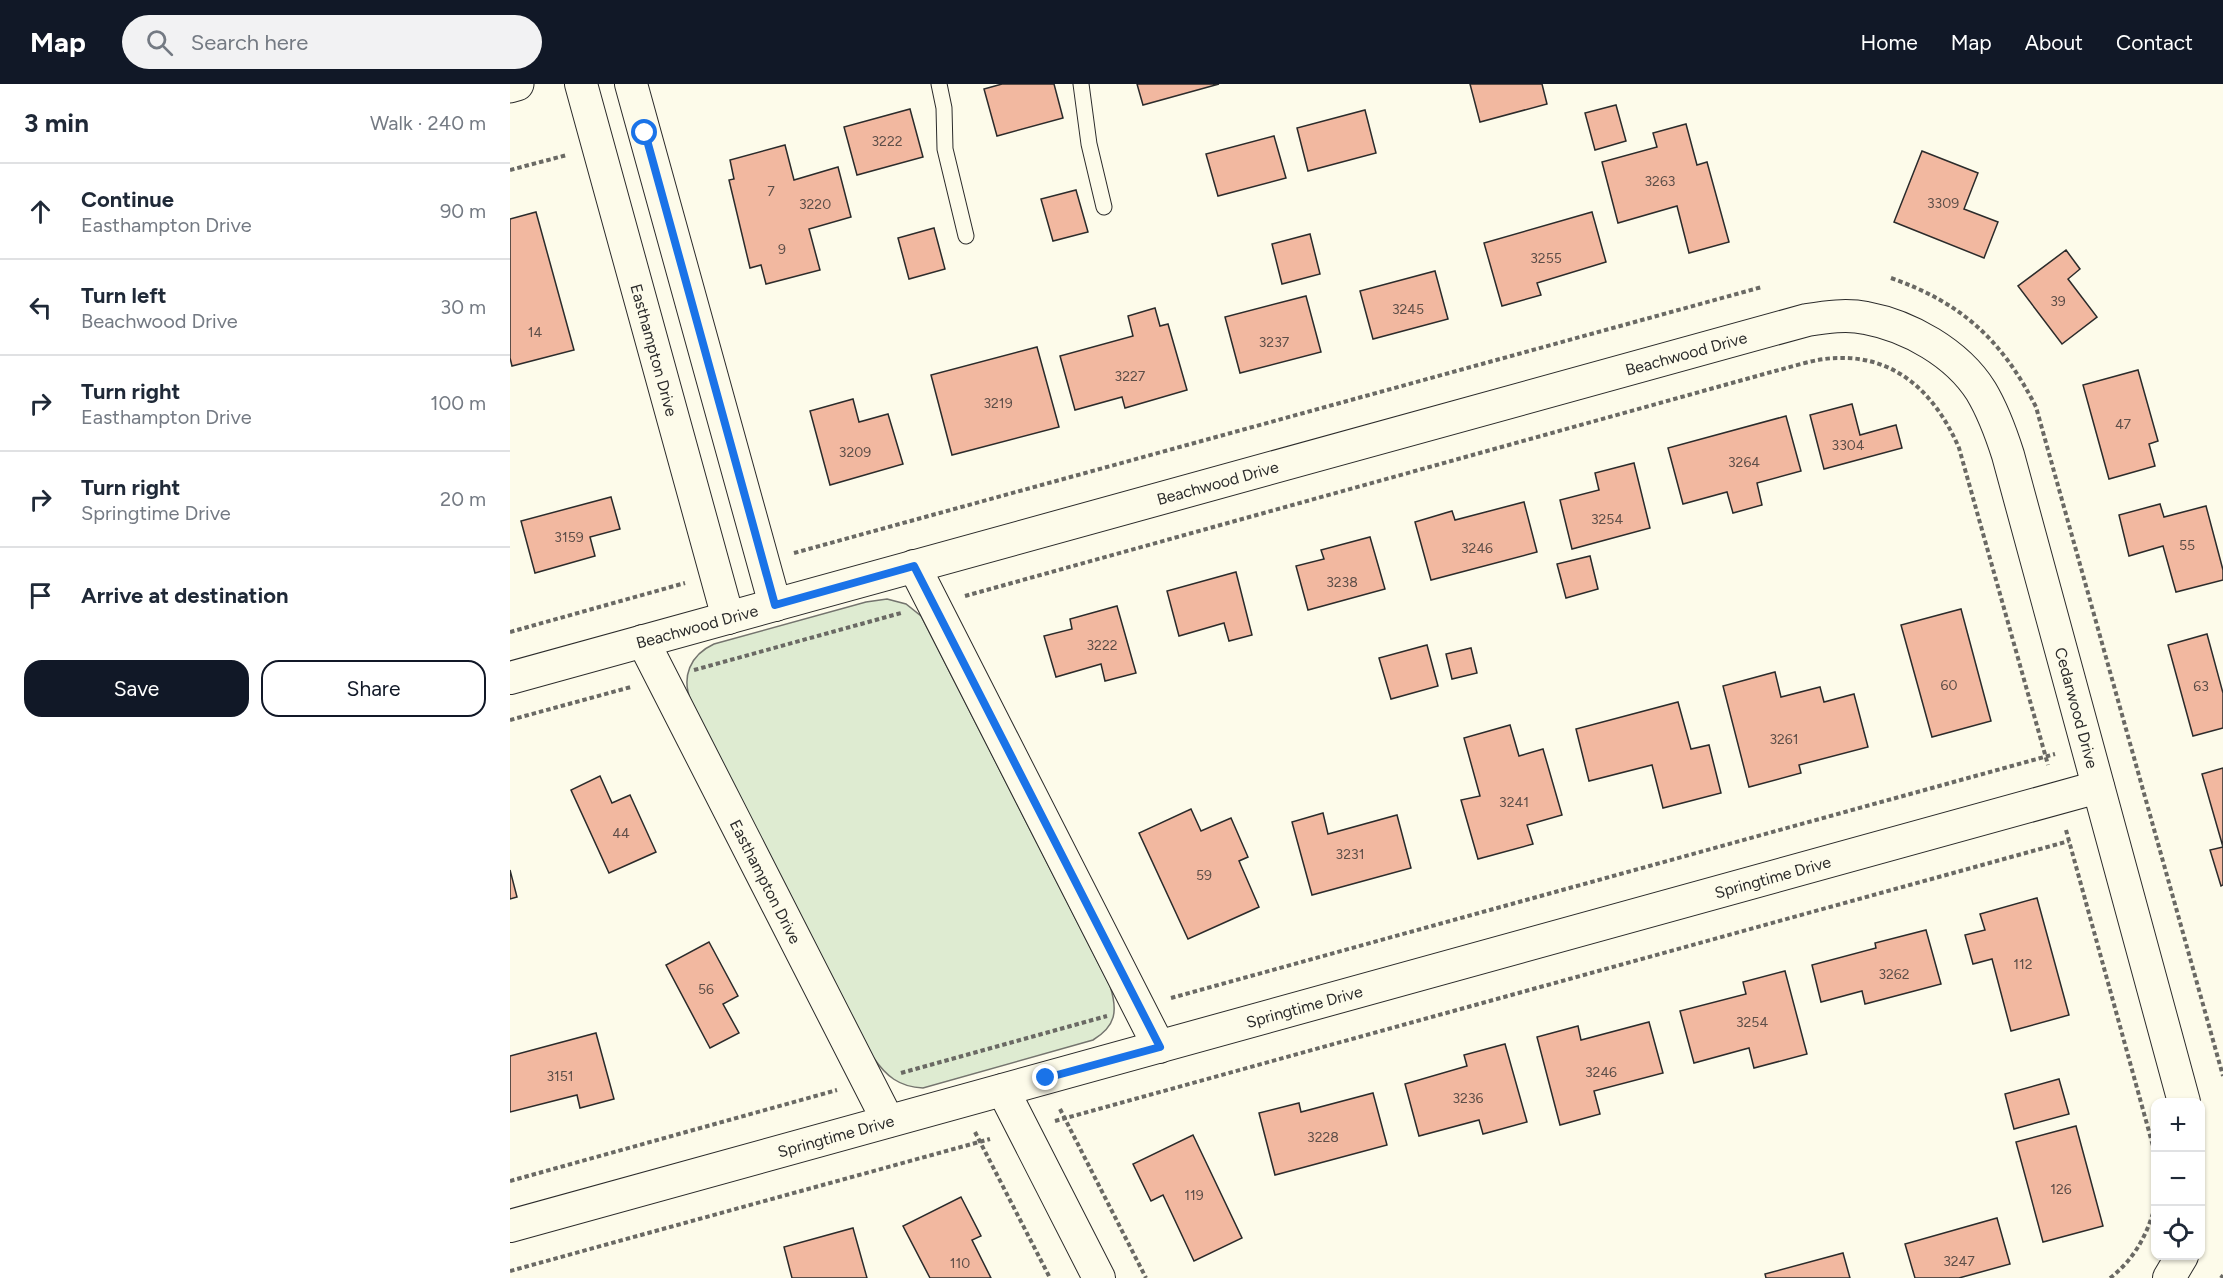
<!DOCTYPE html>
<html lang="en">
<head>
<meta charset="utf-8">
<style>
  body { margin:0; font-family:Figtree,sans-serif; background:#f2f2f3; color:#1f2937 }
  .controls { position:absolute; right:18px; bottom:18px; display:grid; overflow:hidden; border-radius:12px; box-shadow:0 2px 4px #0004 }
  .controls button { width:54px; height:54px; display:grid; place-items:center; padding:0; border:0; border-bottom:2px solid #e0e1e3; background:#fff; color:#1f2937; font:30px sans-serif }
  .stop { position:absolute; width:18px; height:18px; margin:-14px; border:4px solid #1a73e8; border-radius:50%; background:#fff }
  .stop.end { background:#1a73e8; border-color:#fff; box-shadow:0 2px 6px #0008 }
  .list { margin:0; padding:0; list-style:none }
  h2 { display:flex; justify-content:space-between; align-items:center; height:78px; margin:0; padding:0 24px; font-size:26px }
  h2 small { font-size:20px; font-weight:400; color:#747a83 }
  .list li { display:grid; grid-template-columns:39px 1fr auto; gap:18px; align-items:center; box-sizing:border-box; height:96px; padding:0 24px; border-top:2px solid #e0e1e3 }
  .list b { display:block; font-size:22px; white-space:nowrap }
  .list p { margin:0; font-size:20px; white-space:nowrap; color:#747a83 }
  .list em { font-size:20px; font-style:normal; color:#747a83 }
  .actions { display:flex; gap:12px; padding:18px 24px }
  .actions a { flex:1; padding:14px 0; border:2px solid #111827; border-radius:18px; text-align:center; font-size:21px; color:#111827 }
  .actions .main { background:#111827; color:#fff }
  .icon { flex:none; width:33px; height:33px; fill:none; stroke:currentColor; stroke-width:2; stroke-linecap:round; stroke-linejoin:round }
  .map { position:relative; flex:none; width:1713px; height:1194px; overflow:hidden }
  header { display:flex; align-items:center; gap:36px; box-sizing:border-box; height:84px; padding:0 30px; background:#111827; color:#fff }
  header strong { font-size:28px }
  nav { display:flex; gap:33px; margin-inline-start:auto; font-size:21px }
  .search { width:420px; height:54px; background:#f2f2f3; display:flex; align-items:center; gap:15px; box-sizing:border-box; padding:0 21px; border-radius:33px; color:#747a83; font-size:22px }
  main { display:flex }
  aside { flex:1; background:#fff }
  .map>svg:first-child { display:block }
  .green { fill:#deebd1; stroke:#74746e; stroke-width:1.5 }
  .building { fill:#f2b8a0; stroke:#2b2b2b; stroke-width:1.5 }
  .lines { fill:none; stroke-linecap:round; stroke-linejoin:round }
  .lane-casing { stroke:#2b2b2b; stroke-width:17 }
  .street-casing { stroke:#2b2b2b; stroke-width:34 }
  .secondary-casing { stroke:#2b2b2b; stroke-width:35 }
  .path { stroke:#6a6964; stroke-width:4; stroke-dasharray:4.5 3; stroke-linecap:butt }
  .lane { stroke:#fdfbea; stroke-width:15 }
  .street { stroke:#fdfbea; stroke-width:32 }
  .secondary { stroke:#fdfbea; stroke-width:33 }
  .route { stroke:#1a73e8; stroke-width:8 }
  .labels { text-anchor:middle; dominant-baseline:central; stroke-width:4.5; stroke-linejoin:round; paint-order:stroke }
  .number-label { font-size:14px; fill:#5d4e48 }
  .street-label { font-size:16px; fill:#2b2b2b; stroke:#fdfbea }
</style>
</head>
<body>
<header>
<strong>Map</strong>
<div class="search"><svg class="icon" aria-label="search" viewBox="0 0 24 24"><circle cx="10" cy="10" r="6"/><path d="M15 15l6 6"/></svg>Search here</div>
<nav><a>Home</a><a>Map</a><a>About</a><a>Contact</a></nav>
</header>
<main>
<aside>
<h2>3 min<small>Walk · 240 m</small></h2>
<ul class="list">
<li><svg class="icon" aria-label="ahead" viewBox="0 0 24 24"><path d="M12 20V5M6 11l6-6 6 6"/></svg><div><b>Continue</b><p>Easthampton Drive</p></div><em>90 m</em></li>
<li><svg class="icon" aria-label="left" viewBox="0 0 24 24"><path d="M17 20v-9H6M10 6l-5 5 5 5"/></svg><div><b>Turn left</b><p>Beachwood Drive</p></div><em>30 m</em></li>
<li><svg class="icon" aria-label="right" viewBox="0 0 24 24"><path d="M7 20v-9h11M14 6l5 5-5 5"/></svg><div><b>Turn right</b><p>Easthampton Drive</p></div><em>100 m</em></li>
<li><svg class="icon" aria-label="right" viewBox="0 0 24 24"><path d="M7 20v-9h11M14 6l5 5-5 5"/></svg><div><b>Turn right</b><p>Springtime Drive</p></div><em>20 m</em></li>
<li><svg class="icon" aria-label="arrive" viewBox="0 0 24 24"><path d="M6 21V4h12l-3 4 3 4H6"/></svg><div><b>Arrive at destination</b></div></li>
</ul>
<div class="actions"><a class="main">Save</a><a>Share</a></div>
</aside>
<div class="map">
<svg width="1713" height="1194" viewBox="0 0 1713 1194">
  <rect width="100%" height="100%" fill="#fdfbea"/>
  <path class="green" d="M377,515L396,520L411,532L600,902C608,927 606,942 583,956L413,1004C389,1003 376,992 363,973L181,617C171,593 180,571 204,560L356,518Z"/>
  <g class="building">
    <polygon points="492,0 544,0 553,34 487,52 474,5"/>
    <polygon points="627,0 709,0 633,21"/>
    <polygon points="960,0 1032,0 1037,20 970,38"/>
    <polygon points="1106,21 1116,57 1085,66 1075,29"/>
    <polygon points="400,25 413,73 347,91 334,43"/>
    <polygon points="855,26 866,69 798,87 787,44"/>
    <polygon points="1176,40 1187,81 1197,78 1219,158 1179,169 1167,122 1108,139 1092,78 1147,63 1143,49"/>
    <polygon points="764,52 776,94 708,112 696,70"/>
    <polygon points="275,61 284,96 328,83 341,133 299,145 310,186 256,200 251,181 240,184 219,96 224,95 220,76"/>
    <polygon points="1412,67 1468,89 1454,125 1488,138 1474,174 1384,138"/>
    <polygon points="566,106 578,148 543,157 531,115"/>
    <polygon points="26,128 64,266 2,282 0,274 0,135"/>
    <polygon points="1082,128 1096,178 1027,199 1031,211 992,222 974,159"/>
    <polygon points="424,144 435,185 399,195 388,154"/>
    <polygon points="800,150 810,190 772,200 762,160"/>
    <polygon points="1556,166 1570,185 1558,195 1587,233 1552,260 1508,202"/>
    <polygon points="925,187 938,235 863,255 850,207"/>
    <polygon points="796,212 811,268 730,289 715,233"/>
    <polygon points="645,224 650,242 658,240 677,306 615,324 612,313 565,326 550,272 623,252 618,232"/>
    <polygon points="527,263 549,343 442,371 421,291"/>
    <polygon points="1628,286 1648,357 1639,360 1645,382 1599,395 1573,301"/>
    <polygon points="343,315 349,338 378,330 393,380 320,401 300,327"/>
    <polygon points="1342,320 1350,351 1386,341 1392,364 1314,385 1300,331"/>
    <polygon points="1276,332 1291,387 1247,399 1252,421 1223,429 1217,408 1173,420 1158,364"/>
    <polygon points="1124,379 1140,444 1062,465 1050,416 1089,406 1085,389"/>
    <polygon points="101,413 110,445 80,453 85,472 25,489 11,437"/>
    <polygon points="1014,418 1027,468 921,496 905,438 942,427 945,436"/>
    <polygon points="1650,420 1654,433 1696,422 1713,486 1713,496 1666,508 1653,462 1619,472 1609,431"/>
    <polygon points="860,453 875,505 798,526 786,482 814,475 811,466"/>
    <polygon points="1080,472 1088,505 1056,514 1047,480"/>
    <polygon points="726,488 742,551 719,557 714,539 669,552 657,507"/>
    <polygon points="607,522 626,589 595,597 591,580 546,593 534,552 562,545 560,535"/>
    <polygon points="1451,525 1481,637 1422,653 1391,541"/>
    <polygon points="1697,550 1713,609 1713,644 1683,652 1658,561"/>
    <polygon points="917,561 928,602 881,615 869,574"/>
    <polygon points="961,564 967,589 942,595 936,570"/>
    <polygon points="1265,588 1271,613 1310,603 1314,618 1344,610 1358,663 1289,681 1291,689 1239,703 1213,602"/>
    <polygon points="1168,618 1181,665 1199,661 1211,709 1153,724 1142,681 1079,697 1066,645"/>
    <polygon points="1000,641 1009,672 1033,665 1052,731 1017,741 1023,760 968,775 951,716 970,712 954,654"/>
    <polygon points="1713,684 1713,801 1711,802 1700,766 1713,763 1692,690"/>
    <polygon points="90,692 102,719 120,711 146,768 99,789 61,706"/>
    <polygon points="681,725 691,747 721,734 738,773 729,777 749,823 678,855 629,749"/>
    <polygon points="813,729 818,750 887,731 901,784 802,811 782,738"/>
    <polygon points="0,786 7,813 0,815"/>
    <polygon points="1527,814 1559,931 1501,947 1482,875 1463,880 1455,851 1475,846 1470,830"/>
    <polygon points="1416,846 1431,900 1355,920 1352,907 1311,918 1302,881 1366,864 1365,859"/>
    <polygon points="199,858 228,912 213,920 229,949 200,964 156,881"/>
    <polygon points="1275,887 1297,970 1244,984 1239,964 1184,979 1170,927 1236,910 1233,898"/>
    <polygon points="1139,938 1153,989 1084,1007 1090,1030 1050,1041 1027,953 1068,942 1071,956"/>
    <polygon points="86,949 104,1015 70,1024 67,1011 0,1028 0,972"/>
    <polygon points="995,960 1017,1038 973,1050 969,1036 909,1052 895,1000 957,982 954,971"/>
    <polygon points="1549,995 1559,1030 1504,1045 1495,1010"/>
    <polygon points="863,1009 877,1061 765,1091 749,1029 789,1019 791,1028"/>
    <polygon points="1566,1042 1593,1142 1533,1158 1506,1058"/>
    <polygon points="683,1051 732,1154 684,1177 653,1111 641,1117 623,1080"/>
    <polygon points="451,1113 471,1152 462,1156 481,1194 420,1194 393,1142"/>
    <polygon points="1487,1134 1500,1180 1449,1194 1405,1194 1395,1160"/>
    <polygon points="343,1144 357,1194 282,1194 274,1163"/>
    <polygon points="1333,1169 1340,1194 1256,1194 1255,1190"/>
  </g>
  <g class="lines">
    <defs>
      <g id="lane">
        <polyline points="429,0 434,24 435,65 456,152"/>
        <polyline points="571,0 579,60 594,123"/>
      </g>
      <g id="street">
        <path id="s1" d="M71,0L218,534"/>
        <polyline points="121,0 265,521"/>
        <polyline points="404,482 649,963"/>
        <path id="s2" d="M133,557L378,1037"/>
        <path id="s3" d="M0,594L1297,236C1316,233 1337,230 1356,234C1399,242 1447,269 1471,307C1483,327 1491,349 1498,371L1674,1018"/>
        <polyline points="493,1006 589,1194"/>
        <path id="s4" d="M0,1142L1588,703"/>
        <polyline points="1659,1194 1672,1172"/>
      </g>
      <polyline id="secondary" points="0,2 7,0"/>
    </defs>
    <use href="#lane" class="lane-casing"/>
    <use href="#street" class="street-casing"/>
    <use href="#secondary" class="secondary-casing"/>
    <g class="path">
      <polyline points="0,86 57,71"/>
      <path d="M1381,194C1452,219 1492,256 1526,323L1713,992"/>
      <polyline points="284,469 1252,203"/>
      <path d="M455,512L1265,287C1285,282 1307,274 1328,274C1389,272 1427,313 1449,364L1538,681"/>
      <polyline points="0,548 175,499"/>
      <polyline points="184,586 391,529"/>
      <polyline points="0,636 121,603"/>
      <polyline points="1556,746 1646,1073"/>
      <polyline points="661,914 1545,670"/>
      <polyline points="391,989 597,932"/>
      <polyline points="550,1025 636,1194"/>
      <polyline points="545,1037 1559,757"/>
      <polyline points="465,1048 540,1194"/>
      <polyline points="0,1097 327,1006"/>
      <polyline points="0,1187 480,1055"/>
      <path d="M1600,1194C1625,1175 1638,1149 1646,1119"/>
      <polyline points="1711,1194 1713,1191"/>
    </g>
    <use href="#lane" class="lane"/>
    <use href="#street" class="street"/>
    <use href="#secondary" class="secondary"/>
  </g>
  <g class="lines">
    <polyline class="route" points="135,49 265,521 404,482 650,963 536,994"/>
  </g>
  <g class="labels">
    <g class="number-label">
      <text x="377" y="57">3222</text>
      <text x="1150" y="97">3263</text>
      <text x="261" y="107">7</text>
      <text x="1433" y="119">3309</text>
      <text x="305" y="120">3220</text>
      <text x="272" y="165">9</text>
      <text x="1036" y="174">3255</text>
      <text x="1548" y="217">39</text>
      <text x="898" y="225">3245</text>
      <text x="25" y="248">14</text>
      <text x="764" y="258">3237</text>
      <text x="620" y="292">3227</text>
      <text x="488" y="319">3219</text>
      <text x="1613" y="340">47</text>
      <text x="1338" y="361">3304</text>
      <text x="345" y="368">3209</text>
      <text x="1234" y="378">3264</text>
      <text x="1097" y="435">3254</text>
      <text x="59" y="453">3159</text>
      <text x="1677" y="461">55</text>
      <text x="967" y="464">3246</text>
      <text x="832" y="498">3238</text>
      <text x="592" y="561">3222</text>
      <text x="1439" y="601">60</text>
      <text x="1691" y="602">63</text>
      <text x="1274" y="655">3261</text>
      <text x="1004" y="718">3241</text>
      <text x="111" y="749">44</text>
      <text x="840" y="770">3231</text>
      <text x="694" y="791">59</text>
      <text x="1513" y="880">112</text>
      <text x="1384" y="890">3262</text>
      <text x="196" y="905">56</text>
      <text x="1242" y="938">3254</text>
      <text x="1091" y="988">3246</text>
      <text x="50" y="992">3151</text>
      <text x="958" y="1014">3236</text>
      <text x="813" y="1053">3228</text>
      <text x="1551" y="1105">126</text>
      <text x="684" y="1111">119</text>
      <text x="1449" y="1177">3247</text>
      <text x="450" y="1179">110</text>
    </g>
    <g class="street-label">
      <text stroke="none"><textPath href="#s1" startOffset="276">Easthampton Drive</textPath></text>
      <text stroke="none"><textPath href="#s3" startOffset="1220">Beachwood Drive</textPath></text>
      <text stroke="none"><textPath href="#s3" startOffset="734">Beachwood Drive</textPath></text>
      <text stroke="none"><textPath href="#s3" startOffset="194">Beachwood Drive</textPath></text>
      <text stroke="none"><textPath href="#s3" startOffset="1876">Cedarwood Drive</textPath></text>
      <text stroke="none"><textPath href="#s4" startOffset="1310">Springtime Drive</textPath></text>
      <text stroke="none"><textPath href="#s2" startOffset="270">Easthampton Drive</textPath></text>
      <text stroke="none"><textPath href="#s4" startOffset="824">Springtime Drive</textPath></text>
      <text stroke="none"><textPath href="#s4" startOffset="338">Springtime Drive</textPath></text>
    </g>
  </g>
</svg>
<div class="controls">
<button>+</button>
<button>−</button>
<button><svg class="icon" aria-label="locate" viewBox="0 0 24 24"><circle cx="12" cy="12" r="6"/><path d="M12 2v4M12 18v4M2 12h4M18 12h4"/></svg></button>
</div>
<div class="stop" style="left:135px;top:49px"></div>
<div class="stop end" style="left:536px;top:994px"></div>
</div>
</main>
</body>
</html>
